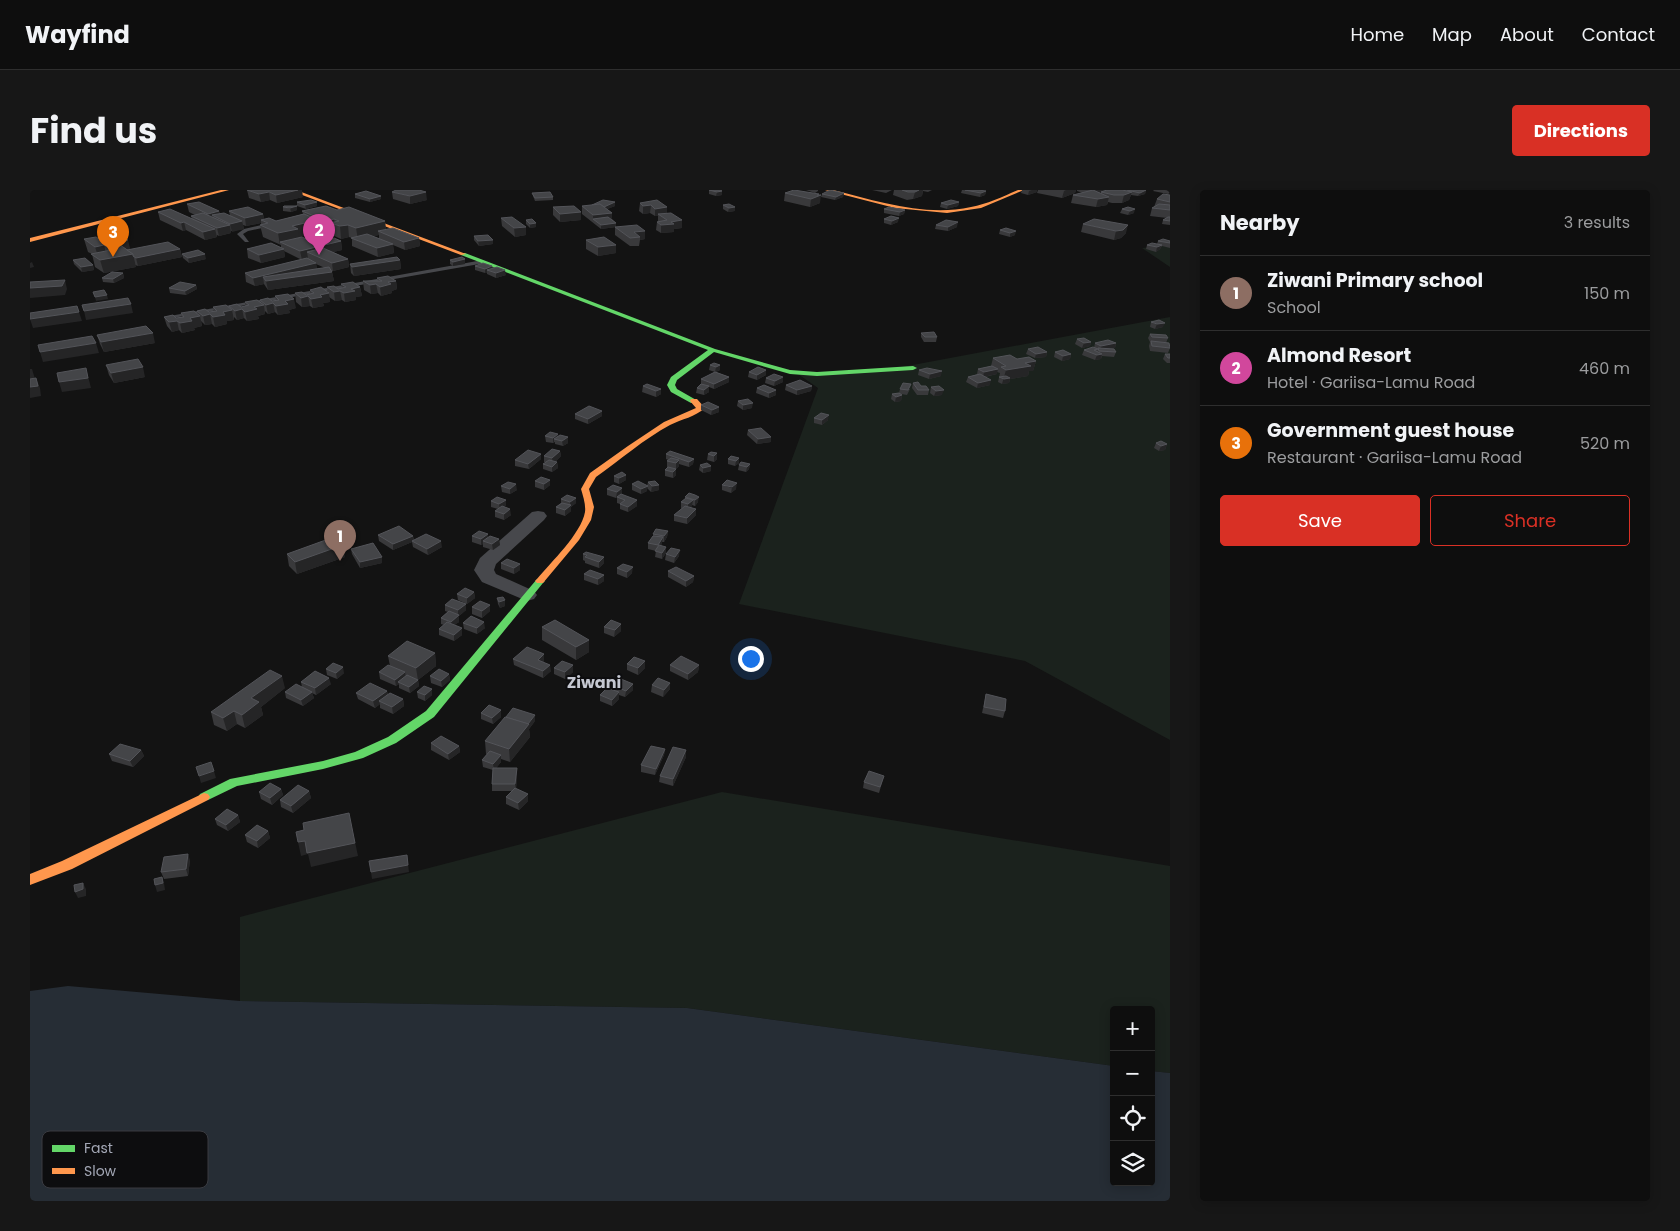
<!DOCTYPE html>
<html lang="en">
<head>
<meta charset="utf-8">
<style>
  body { margin:0; font-family:Poppins,sans-serif; background:#171717; color:#f1f3f6 }
  .controls { position:absolute; right:15px; bottom:15px; display:grid; overflow:hidden; border-radius:5px; box-shadow:0 2px 12px #0003 }
  .controls button { width:45px; height:45px; display:grid; place-items:center; padding:0; border:0; border-bottom:1px solid #2e2e2e; background:#0e0e0e; color:#f1f3f6; font:25px sans-serif }
  .you { position:absolute; left:720px; top:468px; width:18px; height:18px; margin:-12px; border:4px solid #fff; border-radius:50%; background:#1a73e8; box-shadow:0 0 0 8px #1a73e833 }
  .badge { display:grid; place-items:center; width:32px; height:32px; border-radius:50%; background:#d93025; color:#fff; font-size:16px; font-weight:700 }
  .pin { position:absolute; translate:-50% -41px; filter:drop-shadow(0 1px 2px #0008) }
  .pin::after { content:''; position:absolute; top:26px; width:18px; height:15px; background:inherit; clip-path:polygon(0 0,100% 0,50% 100%) }
  .list { margin:0; padding:0; list-style:none }
  h2 { display:flex; justify-content:space-between; align-items:center; height:65px; margin:0; padding:0 20px; font-size:21px }
  h2 small { font-size:16px; font-weight:400; color:#9b9c9e }
  .list li { display:grid; grid-template-columns:32px 1fr auto; gap:15px; align-items:center; box-sizing:border-box; height:75px; padding:0 20px; border-top:1px solid #2e2e2e }
  .list b { display:block; font-size:19px; white-space:nowrap }
  .list p { margin:0; font-size:16px; white-space:nowrap; color:#9b9c9e }
  .list em { font-size:16px; font-style:normal; color:#9b9c9e }
  .actions { display:flex; gap:10px; padding:15px 20px }
  .actions a { flex:1; padding:11px 0; border:1px solid #d93025; border-radius:5px; text-align:center; font-size:18px; color:#d93025 }
  .actions .main { background:#d93025; color:#fff }
  .icon { flex:none; width:28px; height:28px; fill:none; stroke:currentColor; stroke-width:2; stroke-linecap:round; stroke-linejoin:round }
  .map { position:relative; flex:none; width:1140px; height:1011px; overflow:hidden; border-radius:5px }
  header { display:flex; align-items:center; gap:30px; box-sizing:border-box; height:70px; padding:0 25px; background:#0e0e0e; border-bottom:1px solid #2e2e2e }
  header strong { font-size:24px }
  nav { display:flex; gap:28px; margin-inline-start:auto; font-size:18px }
  .intro { display:flex; align-items:center; justify-content:space-between; box-sizing:border-box; height:120px; padding:0 30px }
  h1 { margin:0; font-size:35px }
  .button { padding:12px 22px; border-radius:5px; background:#d93025; color:#fff; font-size:18px; font-weight:700 }
  main { display:flex; gap:30px; padding:0 30px }
  aside { flex:1; background:#0e0e0e; border-radius:5px; box-shadow:0 2px 12px #0003 }
  .map>svg:first-child { display:block }
  .green { fill:#1b221d }
  .water { fill:#262d35 }
  .lines { fill:none; stroke-linecap:round; stroke-linejoin:round }
  .lane { fill:#47484c; fill-rule:evenodd }
  .street { fill:#47484c; fill-rule:evenodd }
  .fast { fill:#63d668; fill-rule:evenodd }
  .slow { fill:#ff974d; fill-rule:evenodd }
  .wall { fill:#39393b; fill-rule:evenodd }
  .shaded-wall { fill:#252526 }
  .building { fill:#444548; stroke:#535459 }
  .labels { text-anchor:middle; dominant-baseline:central; stroke-width:4; stroke-linejoin:round; paint-order:stroke }
  .quarter-label { font-size:16px; font-weight:bold; fill:#c4c7d1; stroke:#0d0d0f }
  .key { fill:#0d0d0f; stroke:#3a3b41; stroke-width:1 }
  .key-label { font-size:14px; fill:#a3a7b5 }
</style>
</head>
<body>
<header>
<strong>Wayfind</strong>
<nav><a>Home</a><a>Map</a><a>About</a><a>Contact</a></nav>
</header>
<div class="intro"><h1>Find us</h1><a class="button">Directions</a></div>
<main>
<div class="map">
<svg width="1140" height="1011" viewBox="0 0 1140 1011">
  <rect width="100%" height="100%" fill="#131313"/>
  <g class="green">
    <polygon points="1140,55 1140,77 1112,58"/>
    <polygon points="1140,127 1140,550 995,471 709,414 788,198 768,184 872,177"/>
    <polygon points="692,602 1140,676 1140,883 1121,881 1121,820 1084,820 1084,876 657,818 210,811 210,727"/>
  </g>
  <polygon class="water" points="38,796 210,811 657,818 1084,876 1084,992 1121,992 1121,881 1140,883 1140,1011 0,1011 0,801"/>
  <g class="lines">
    <g class="lane">
      <polygon points="244,32 246,35 218,41 213,44 219,52 215,52 207,44 214,39"/>
      <polygon points="453,70 455,73 137,129 134,127"/>
    </g>
    <polygon class="street" points="508,321 514,322 517,326 514,330 466,374 464,380 466,384 504,401 507,405 504,409 497,411 452,392 444,380 450,368 502,322"/>
    <g class="fast">
      <polygon points="431,63 435,63 685,159 760,180 787,182 883,176 887,178 883,180 787,186 760,184 684,162 647,190 645,195 647,199 668,211 661,213 641,202 637,195 641,187 678,160 431,65"/>
      <polygon points="510,388 515,391 513,393 404,527 366,553 333,568 293,579 207,596 178,610 170,610 168,607 170,604 200,589 293,571 325,562 358,547 396,521 507,389"/>
    </g>
    <g class="slow">
      <polygon points="191,0 199,0 0,52 0,48"/>
      <polygon points="259,0 266,0 436,64 431,65"/>
      <path d="M795,0H803C847,11 895,27 941,17C957,14 972,7 988,0H994L951,18L917,23L865,18Z"/>
      <path d="M661,209H667L675,218C665,227 652,229 640,235C614,249 590,270 566,287L559,299L564,317L561,330L549,350L513,393H507L505,391L507,389C521,372 551,344 555,322C556,315 553,306 551,299L560,283L598,256L634,232L666,218L660,211Z"/>
      <polygon points="174,603 178,604 180,607 178,610 42,679 0,695 0,684 32,671"/>
    </g>
  </g>
  <g class="wall">
    <polygon points="217,0 273,7 247,13 240,10 231,12 219,8"/>
    <polygon points="679,0 692,1 692,5 686,6 679,4"/>
    <polygon points="776,0 788,0 788,1 785,3"/>
    <polygon points="842,0 862,0 856,3"/>
    <polygon points="864,0 902,0 898,2 893,1 892,6 883,9 877,10 863,5"/>
    <polygon points="932,0 948,0 956,1 955,5 950,7 931,3"/>
    <polygon points="992,0 1007,0 1007,2 998,5 991,3"/>
    <polygon points="1008,0 1046,0 1045,3 1032,8 1007,3"/>
    <polygon points="1047,0 1076,0 1069,3 1071,4 1071,2 1077,0 1116,0 1115,4 1108,6 1101,5 1099,10 1092,13 1082,13 1078,12 1077,15 1066,17 1041,13 1043,5 1053,3 1047,1"/>
    <polygon points="1124,0 1140,0 1140,3 1138,4 1123,1"/>
    <polygon points="362,2 397,10 380,14 363,9"/>
    <polygon points="502,3 523,7 523,10 505,11 503,6"/>
    <polygon points="755,3 789,5 790,13 780,17 754,11"/>
    <polygon points="814,3 813,7 805,10 791,7 792,4"/>
    <polygon points="325,4 351,6 351,9 340,12 325,8"/>
    <polygon points="1140,5 1140,35 1132,34 1133,30 1137,28 1120,26 1122,18 1124,17 1127,9"/>
    <polygon points="267,12 287,16 276,19 267,16"/>
    <polygon points="585,12 585,16 577,19 582,23 582,29 586,33 586,37 571,39 552,24 552,16"/>
    <polygon points="929,12 928,16 917,19 910,17 911,13"/>
    <polygon points="610,13 637,17 637,23 652,38 644,39 644,42 631,43 626,40 627,32 628,31 628,26 625,26 620,23 613,24 609,21"/>
    <path d="M157,14L189,21L190,24L200,26L199,21L233,24L234,29L246,31L273,24L272,21L307,20L355,31L356,40L389,48L390,56L375,60L363,55L364,63L348,67L322,56V48L319,47L311,49L302,45V42L298,43L289,39L290,42L269,47L285,53L311,51L312,60L303,62L318,69L319,77L303,81H301L302,82L304,91L238,100L234,94L225,96L216,92L215,83L278,69V68L272,70L254,61L255,67L231,73L218,68L217,59L251,58V55L233,47L230,35H231V33L216,36L213,35L214,39L201,41V43L189,46L187,45V47L175,50L156,40L153,41L130,30L128,22L162,29L161,26L165,25L159,22ZM349,45V49L343,46ZM286,74L295,78L287,79Z"/>
    <polygon points="693,15 705,21 698,22 693,19"/>
    <polygon points="253,17 267,20 261,22 253,21"/>
    <polygon points="523,17 551,22 551,30 530,32 523,25"/>
    <polygon points="1098,17 1104,23 1098,25 1090,23 1092,19"/>
    <polygon points="854,19 875,20 874,24 869,26 854,23"/>
    <polygon points="471,28 496,45 485,47 472,36"/>
    <polygon points="854,29 868,32 861,35 854,33"/>
    <polygon points="496,30 506,33 506,37 500,38 496,34"/>
    <polygon points="1053,34 1096,43 1091,48 1084,50 1051,42"/>
    <polygon points="906,35 927,37 918,41 905,39"/>
    <polygon points="585,37 615,49 610,50 609,56 600,56 585,45"/>
    <polygon points="976,38 985,45 980,47 969,44 970,40"/>
    <polygon points="444,46 463,50 463,54 449,56 444,50"/>
    <polygon points="54,49 71,50 100,59 150,59 152,67 108,76 105,75 106,77 74,83 65,77 62,64 58,62"/>
    <polygon points="556,50 586,63 568,66 556,59"/>
    <polygon points="1128,51 1140,51 1140,58 1132,56 1130,59 1126,62 1116,59 1117,55 1127,54"/>
    <polygon points="152,64 176,69 159,73 153,68"/>
    <polygon points="43,70 63,75 64,80 52,82 44,74"/>
    <polygon points="370,70 371,79 324,86 321,83 320,74"/>
    <polygon points="420,70 435,74 423,76 420,74"/>
    <polygon points="445,76 462,76 463,78 476,85 466,88 457,84 457,83 455,83 445,80"/>
    <polygon points="93,83 94,88 84,93 73,92 72,88"/>
    <polygon points="347,88 366,91 367,99 362,101 362,103 351,106 348,103 341,104 334,100 333,91 348,91"/>
    <polygon points="311,94 330,97 332,106 326,107 326,110 315,112 312,110 305,111 299,107 300,112 293,113 294,116 283,118 280,116 272,117 266,112 265,103 276,105 280,104 280,100 298,102 297,97 308,99 312,98"/>
    <polygon points="166,95 167,99 156,105 140,103 139,98"/>
    <polygon points="245,106 266,118 259,120 260,123 248,125 245,122 238,124 235,121 235,124 228,126 229,129 217,131 214,128 207,130 204,127 204,130 197,131 197,134 185,137 182,134 175,135 171,131 172,136 164,138 165,140 152,143 149,140 142,142 137,136 134,127 146,128 152,127 151,123 168,125 167,121 179,122 184,121 183,117 200,118 199,116 211,117 215,116 215,112 231,113 230,110 242,111 246,110"/>
    <polygon points="1121,132 1133,137 1125,139 1120,137"/>
    <polygon points="891,143 907,147 906,152 894,152 891,147"/>
    <polygon points="1120,144 1138,148 1136,153 1140,158 1138,163 1120,161 1119,156 1120,152 1118,148"/>
    <polygon points="67,145 125,153 74,162 70,154"/>
    <polygon points="1047,149 1061,152 1060,156 1052,158 1045,154"/>
    <polygon points="1065,153 1086,153 1085,158 1081,159 1086,162 1084,167 1072,166 1071,169 1065,170 1052,165 1054,160 1064,158"/>
    <polygon points="998,159 1017,162 1016,167 1005,168 996,164"/>
    <polygon points="1025,162 1041,164 1040,169 1032,171 1024,167"/>
    <polygon points="1135,164 1140,164 1140,173 1137,173 1133,169"/>
    <polygon points="963,168 987,169 1006,171 1003,181 999,181 998,186 980,189 979,193 972,194 968,192 970,183 967,182 967,184 955,187 960,195 947,198 936,192 938,187 948,184 947,184 948,179 961,176"/>
    <polygon points="76,175 115,187 84,193 79,185"/>
    <polygon points="680,175 690,175 690,180 686,182 699,187 699,192 684,199 679,197 679,202 674,205 666,203 667,198 675,196 671,194 671,189 685,182 679,180"/>
    <polygon points="736,180 736,185 727,190 718,187 719,182"/>
    <polygon points="889,180 911,186 899,189 888,185"/>
    <polygon points="736,188 753,192 744,196 735,193"/>
    <polygon points="883,193 899,200 898,205 887,205 882,198"/>
    <polygon points="617,194 631,204 626,207 612,202 613,196"/>
    <polygon points="756,195 782,196 781,201 767,205 755,200"/>
    <polygon points="901,197 912,205 904,206 900,203"/>
    <polygon points="727,198 746,200 746,205 739,208 726,203"/>
    <polygon points="870,199 880,199 877,205 871,204 872,205 871,211 865,212 861,209 862,204 869,203"/>
    <polygon points="708,211 722,218 713,220 707,216"/>
    <polygon points="671,215 689,217 689,222 681,225 671,220"/>
    <polygon points="545,224 572,226 558,234 545,229"/>
    <polygon points="784,228 798,230 792,235 784,233"/>
    <polygon points="718,240 741,252 727,254 717,245"/>
    <polygon points="515,246 528,246 538,253 533,256 525,254 525,252 523,253 516,252"/>
    <polygon points="1126,253 1137,254 1135,260 1129,261 1124,258"/>
    <polygon points="530,261 531,266 525,272 527,272 528,278 522,282 513,279 513,274 516,272 514,272 514,266"/>
    <polygon points="681,262 687,269 684,272 677,270 678,264"/>
    <polygon points="511,264 511,269 499,279 485,276 485,270"/>
    <polygon points="636,264 664,269 663,274 659,277 649,274 649,276 646,279 637,277 637,271 638,270 636,269"/>
    <polygon points="709,268 709,273 705,276 698,274 698,269"/>
    <polygon points="720,274 719,279 716,282 708,280 709,275"/>
    <polygon points="670,275 681,276 681,281 673,283 669,280"/>
    <polygon points="646,279 646,285 643,288 635,286 635,280"/>
    <polygon points="584,286 596,290 589,294 584,292"/>
    <polygon points="505,291 520,295 514,300 505,297"/>
    <polygon points="618,292 629,300 621,302 617,298 617,301 611,304 602,300 602,294 617,296"/>
    <polygon points="692,295 706,299 701,303 692,300"/>
    <polygon points="471,296 487,300 480,304 472,302"/>
    <polygon points="592,298 592,303 586,308 577,305 577,299"/>
    <polygon points="659,303 668,312 665,316 662,315 661,317 666,325 657,334 644,331 644,325 652,318 651,318 651,312 655,309 655,307"/>
    <polygon points="587,307 607,310 607,316 598,322 590,319 590,314 587,313"/>
    <polygon points="531,309 546,313 541,317 541,321 535,326 526,323 526,317 531,313"/>
    <polygon points="476,310 476,315 474,317 481,325 474,330 465,327 465,321 468,319 461,317 461,311"/>
    <polygon points="638,341 637,347 634,352 632,352 631,356 636,363 632,369 625,367 626,361 618,359 618,353 623,346 623,344"/>
    <polygon points="458,344 458,348 469,349 470,355 463,360 453,357 453,354 451,355 442,352 442,346"/>
    <polygon points="348,345 383,346 384,350 412,357 398,365 383,357 382,352 363,360 349,351"/>
    <polygon points="321,359 352,367 352,373 330,378 322,364"/>
    <polygon points="257,364 315,367 267,384 259,376"/>
    <polygon points="553,364 574,373 569,378 555,373 555,371 553,370"/>
    <polygon points="636,364 649,366 644,373 635,370"/>
    <polygon points="471,373 490,380 484,384 471,379"/>
    <polygon points="587,378 602,383 597,388 587,384"/>
    <polygon points="638,381 664,386 663,392 656,397 638,387"/>
    <polygon points="554,384 574,385 574,391 568,395 554,390"/>
    <polygon points="444,402 445,408 437,414 428,410 427,404"/>
    <polygon points="467,408 475,410 475,416 470,418 468,414"/>
    <polygon points="436,414 436,420 429,426 429,432 424,435 432,445 424,451 409,445 409,439 414,435 411,434 411,428 418,422 415,421 415,415"/>
    <polygon points="442,417 460,421 452,428 442,424"/>
    <polygon points="433,433 455,438 447,444 434,439"/>
    <polygon points="512,437 559,450 559,462 546,470 512,450"/>
    <polygon points="574,437 591,441 584,447 574,443"/>
    <polygon points="405,463 406,476 388,490 389,496 380,503 369,498 369,494 366,496 350,489 349,482 360,476 358,466"/>
    <polygon points="483,469 514,471 513,472 521,481 513,488 484,475"/>
    <polygon points="597,474 615,478 608,485 597,480"/>
    <polygon points="640,475 669,475 668,482 658,490 640,481"/>
    <polygon points="524,478 543,482 535,489 524,484"/>
    <polygon points="296,479 314,483 307,489 297,485"/>
    <polygon points="419,484 420,490 412,497 401,493 400,486"/>
    <polygon points="271,492 301,494 286,505 282,503 284,508 273,516 256,508 255,502 272,497"/>
    <polygon points="640,493 640,499 633,507 621,502 622,495"/>
    <polygon points="584,496 603,500 595,507 589,505 589,509 582,516 570,511 570,505 584,500"/>
    <polygon points="255,498 231,517 233,525 215,538 207,534 197,541 184,535 181,522"/>
    <polygon points="357,501 358,505 373,509 374,516 363,524 350,518 350,514 345,518 328,509 326,503"/>
    <polygon points="387,502 402,505 395,511 388,508"/>
    <polygon points="956,504 975,521 973,528 952,523"/>
    <polygon points="471,520 471,527 463,534 451,529 451,523"/>
    <polygon points="505,531 499,539 500,547 480,572 471,569 471,572 466,578 487,578 487,585 486,599 498,604 498,611 489,620 476,614 476,607 482,601 462,601 462,594 463,580 453,577 452,570 457,564 456,564 455,551"/>
    <polygon points="401,553 429,556 430,562 419,570 401,560"/>
    <polygon points="635,559 634,565 625,585 611,582 611,575"/>
    <polygon points="111,560 114,566 103,577 82,571 79,564"/>
    <polygon points="656,560 656,567 643,596 629,592 630,586"/>
    <polygon points="854,586 849,603 833,598 834,592"/>
    <polygon points="251,599 253,605 242,615 231,609 229,602"/>
    <polygon points="279,601 281,608 263,623 251,617 250,610"/>
    <polygon points="208,625 210,632 198,641 187,635 185,629"/>
    <polygon points="238,641 240,648 228,658 217,652 215,645"/>
    <polygon points="160,670 158,686 134,689 131,682"/>
  </g>
  <g class="shaded-wall">
    <polygon points="268,0 272,0 273,7 247,13 246,5"/>
    <polygon points="889,0 893,0 892,6 883,9 885,2"/>
    <polygon points="1002,0 1007,0 1007,2 998,5 999,1"/>
    <polygon points="1036,0 1046,0 1045,3 1032,8 1034,1"/>
    <polygon points="1064,0 1076,0 1063,5"/>
    <polygon points="1116,0 1115,4 1108,6 1110,3"/>
    <polygon points="692,1 692,5 686,6 687,2"/>
    <polygon points="956,1 955,5 950,7 951,3"/>
    <polygon points="239,2 240,10 231,12 229,4"/>
    <polygon points="396,2 397,10 380,14 380,6"/>
    <polygon points="1102,2 1099,10 1092,13 1094,5"/>
    <polygon points="814,3 813,7 805,10 806,7"/>
    <polygon points="789,4 789,6 791,5 790,13 780,17 781,9"/>
    <polygon points="351,6 351,9 340,12 340,9"/>
    <polygon points="1079,7 1077,15 1066,17 1068,9"/>
    <polygon points="287,12 287,16 276,19 275,15"/>
    <polygon points="585,12 585,16 573,21 573,17"/>
    <polygon points="929,12 928,16 917,19 918,15"/>
    <polygon points="621,15 620,23 613,24 613,16"/>
    <polygon points="267,16 267,20 261,22 260,18"/>
    <polygon points="637,17 637,25 628,24 628,26 625,26 625,19"/>
    <polygon points="705,17 705,21 698,22 699,18"/>
    <polygon points="1105,19 1104,23 1098,25 1100,21"/>
    <polygon points="875,20 874,24 869,26 870,22"/>
    <polygon points="189,21 191,29 182,25 183,31 179,32 178,24"/>
    <polygon points="551,22 551,30 530,32 530,24"/>
    <polygon points="582,23 582,31 563,29 563,25"/>
    <polygon points="233,24 235,32 231,30 231,33 216,36 215,28"/>
    <polygon points="869,28 868,32 861,35 862,31"/>
    <polygon points="304,29 305,35 300,33 302,42 298,43 296,31"/>
    <polygon points="288,30 290,42 269,47 270,51 250,52 250,55 248,43 262,36"/>
    <polygon points="652,30 652,38 644,39 644,42 631,43 631,35 641,32"/>
    <polygon points="212,31 214,39 202,42 200,34"/>
    <polygon points="355,31 356,43 348,41 349,45 328,50 326,38"/>
    <polygon points="154,32 156,40 153,41 151,33"/>
    <polygon points="928,32 927,37 918,41 918,37"/>
    <polygon points="506,33 506,37 500,38 500,34"/>
    <polygon points="586,33 586,37 571,39 571,35"/>
    <polygon points="200,35 201,43 189,46 187,38"/>
    <polygon points="318,35 319,47 311,49 310,36"/>
    <polygon points="1098,35 1096,43 1091,48 1084,50 1086,41"/>
    <polygon points="496,37 496,45 485,47 484,38"/>
    <polygon points="185,39 187,47 175,50 173,42"/>
    <polygon points="615,41 615,49 610,50 610,47 604,42"/>
    <polygon points="986,41 985,45 980,47 980,43"/>
    <polygon points="389,48 390,56 375,60 374,52"/>
    <polygon points="98,50 101,62 86,52"/>
    <polygon points="463,50 463,54 449,56 448,51"/>
    <polygon points="311,51 312,60 286,66 277,62 278,68 272,70 270,61"/>
    <polygon points="363,54 364,63 348,67 347,58"/>
    <polygon points="74,55 77,68 69,69 65,57"/>
    <polygon points="586,55 586,63 568,66 568,57"/>
    <polygon points="1132,55 1130,59 1126,62 1127,57"/>
    <polygon points="150,59 152,67 108,76 106,68"/>
    <polygon points="254,59 255,67 231,73 229,65"/>
    <polygon points="103,64 106,77 74,83 70,70"/>
    <polygon points="175,64 176,69 159,73 158,68"/>
    <polygon points="318,69 319,77 303,81 302,73"/>
    <polygon points="435,69 435,74 423,76 423,72"/>
    <polygon points="370,70 371,79 324,86 322,77"/>
    <polygon points="2,72 4,77 0,78 0,73"/>
    <polygon points="286,73 288,82 302,82 304,91 238,100 236,91 233,87 234,94 225,96 223,88"/>
    <polygon points="63,75 64,80 52,82 51,77"/>
    <polygon points="462,76 463,81 457,80 457,83 455,83 455,79"/>
    <polygon points="475,80 476,85 466,88 466,83"/>
    <polygon points="93,83 94,88 84,93 83,89"/>
    <polygon points="35,90 37,99 35,105 0,108 0,98"/>
    <polygon points="366,91 367,99 362,101 362,103 351,106 350,97 358,92"/>
    <polygon points="346,94 348,103 341,104 340,95"/>
    <polygon points="166,95 167,99 156,105 155,101"/>
    <polygon points="330,97 332,106 326,107 326,110 315,112 314,103 321,99"/>
    <polygon points="310,101 312,110 305,111 304,102"/>
    <polygon points="299,103 300,112 293,113 294,116 283,118 281,109 290,105"/>
    <polygon points="77,105 78,109 66,111 65,107"/>
    <polygon points="278,106 280,116 272,117 271,108"/>
    <polygon points="264,109 266,118 259,120 260,123 248,125 246,116 255,111"/>
    <polygon points="243,113 245,122 238,124 236,115"/>
    <polygon points="101,114 103,123 56,130 54,121"/>
    <polygon points="234,115 235,124 228,126 229,129 217,131 215,122 224,117"/>
    <polygon points="47,116 52,131 3,138 0,129"/>
    <polygon points="212,119 214,128 207,130 205,121"/>
    <polygon points="202,120 204,130 197,131 197,134 185,137 183,127 193,122"/>
    <polygon points="180,124 182,134 175,135 173,126"/>
    <polygon points="170,126 172,136 164,138 165,140 152,143 150,133 160,128"/>
    <polygon points="147,131 149,140 142,142 139,132"/>
    <polygon points="1135,133 1133,137 1125,139 1127,134"/>
    <polygon points="123,143 125,153 74,162 71,152"/>
    <polygon points="1061,152 1060,156 1052,158 1054,153"/>
    <polygon points="66,153 69,163 13,172 10,162"/>
    <polygon points="1086,153 1085,158 1070,161 1071,156"/>
    <polygon points="1017,162 1016,167 1005,168 1006,164"/>
    <polygon points="1041,164 1040,169 1032,171 1033,166"/>
    <polygon points="1072,164 1071,169 1065,170 1067,165"/>
    <polygon points="1006,171 1003,181 999,181 998,186 980,189 979,193 972,194 976,180 995,173"/>
    <polygon points="690,175 690,180 685,182 686,177"/>
    <polygon points="113,177 115,187 84,193 81,183"/>
    <polygon points="56,178 61,198 32,202 29,192"/>
    <polygon points="0,179 2,179 5,189 0,190"/>
    <polygon points="968,179 967,184 953,187 954,182"/>
    <polygon points="736,180 736,185 727,190 727,185"/>
    <polygon points="912,181 911,186 899,189 900,184"/>
    <polygon points="699,187 699,192 684,199 684,194"/>
    <polygon points="753,187 753,192 744,196 745,191"/>
    <polygon points="6,188 10,198 11,206 0,208 0,197"/>
    <polygon points="961,190 960,195 947,198 948,193"/>
    <polygon points="679,196 679,202 674,205 674,200"/>
    <polygon points="782,196 781,201 767,205 767,200"/>
    <polygon points="631,199 631,204 626,207 626,201"/>
    <polygon points="746,200 746,205 739,208 739,203"/>
    <polygon points="914,200 912,205 904,206 906,201"/>
    <polygon points="872,205 871,211 865,212 866,207"/>
    <polygon points="723,213 722,218 713,220 713,215"/>
    <polygon points="689,217 689,222 681,225 682,220"/>
    <polygon points="572,221 572,226 558,234 558,229"/>
    <polygon points="799,225 798,230 792,235 792,230"/>
    <polygon points="528,244 528,249 524,249 524,252 523,253 523,248"/>
    <polygon points="538,247 538,253 533,256 532,251"/>
    <polygon points="741,247 741,252 727,254 728,249"/>
    <polygon points="1137,254 1135,260 1129,261 1131,256"/>
    <polygon points="530,261 531,266 523,274 522,268"/>
    <polygon points="687,263 687,269 684,272 684,266"/>
    <polygon points="511,264 511,269 499,279 498,274"/>
    <polygon points="709,268 709,273 705,276 706,271"/>
    <polygon points="664,269 663,274 659,277 659,272"/>
    <polygon points="649,270 649,276 646,279 646,273"/>
    <polygon points="527,272 528,278 522,282 522,277"/>
    <polygon points="720,274 719,279 716,282 717,277"/>
    <polygon points="681,276 681,281 673,283 673,278"/>
    <polygon points="646,279 646,285 643,288 643,282"/>
    <polygon points="596,285 596,290 589,294 589,288"/>
    <polygon points="520,290 520,295 514,300 514,294"/>
    <polygon points="707,293 706,299 701,303 702,297"/>
    <polygon points="486,294 487,300 480,304 480,299"/>
    <polygon points="629,295 629,300 621,302 622,296"/>
    <polygon points="618,296 617,301 611,304 611,299"/>
    <polygon points="592,298 592,303 586,308 587,302"/>
    <polygon points="669,307 668,312 665,316 665,310"/>
    <polygon points="546,308 546,313 541,317 541,321 535,326 535,320 540,316 540,312"/>
    <polygon points="476,310 476,315 470,320 469,314"/>
    <polygon points="607,310 607,316 598,322 598,317"/>
    <polygon points="663,310 662,316 658,320 658,314"/>
    <polygon points="480,319 481,325 474,330 474,324"/>
    <polygon points="666,319 666,325 657,334 657,328"/>
    <polygon points="638,341 637,347 634,352 634,346"/>
    <polygon points="458,344 458,350 453,351 453,354 451,355 451,349"/>
    <polygon points="383,346 384,352 382,351 382,352 363,360 363,354"/>
    <polygon points="633,347 632,353 628,361 628,355"/>
    <polygon points="469,349 470,355 463,360 462,354"/>
    <polygon points="411,351 412,357 398,365 397,359"/>
    <polygon points="313,355 315,367 267,384 265,372"/>
    <polygon points="636,357 636,363 632,369 632,363"/>
    <polygon points="650,360 649,366 644,373 645,367"/>
    <polygon points="352,367 352,373 330,378 330,372"/>
    <polygon points="574,367 574,373 569,378 569,372"/>
    <polygon points="490,374 490,380 484,384 484,378"/>
    <polygon points="603,377 602,383 597,388 597,382"/>
    <polygon points="574,385 574,391 568,395 568,389"/>
    <polygon points="664,386 663,392 656,397 656,391"/>
    <polygon points="444,402 445,408 437,414 437,408"/>
    <polygon points="475,410 475,416 470,418 469,412"/>
    <polygon points="436,414 436,420 429,426 429,432 421,438 421,432 428,426 428,420"/>
    <polygon points="460,415 460,421 452,428 452,421"/>
    <polygon points="454,432 455,438 447,444 447,438"/>
    <polygon points="591,434 591,441 584,447 585,440"/>
    <polygon points="432,438 432,445 424,451 424,445"/>
    <polygon points="559,450 559,462 546,470 546,457"/>
    <polygon points="405,463 406,476 388,490 389,496 380,503 379,497 388,490 386,478"/>
    <polygon points="514,464 514,471 509,476 508,470"/>
    <polygon points="615,471 615,478 608,485 608,478"/>
    <polygon points="520,475 521,481 513,488 513,481"/>
    <polygon points="543,475 543,482 535,489 535,482"/>
    <polygon points="669,475 668,482 658,490 658,484"/>
    <polygon points="313,477 314,483 307,489 306,483"/>
    <polygon points="375,482 376,489 368,492 369,494 366,496 365,490"/>
    <polygon points="419,484 420,490 412,497 411,491"/>
    <polygon points="252,486 255,498 231,517 233,525 215,538 212,525 221,508"/>
    <polygon points="299,488 301,494 286,505 285,498"/>
    <polygon points="640,493 640,499 633,507 634,500"/>
    <polygon points="603,494 603,500 595,507 596,501"/>
    <polygon points="402,499 402,505 395,511 395,505"/>
    <polygon points="357,501 358,508 349,511 350,514 345,518 343,511"/>
    <polygon points="282,502 284,508 273,516 271,510"/>
    <polygon points="589,502 589,509 582,516 582,510"/>
    <polygon points="373,509 374,516 363,524 362,517"/>
    <polygon points="471,520 471,527 463,534 462,528"/>
    <polygon points="204,521 207,534 197,541 193,528"/>
    <polygon points="505,525 505,531 499,539 500,547 480,572 479,559"/>
    <polygon points="429,556 430,562 419,570 418,564"/>
    <polygon points="635,559 634,565 625,585 626,579"/>
    <polygon points="111,560 114,566 103,577 100,571"/>
    <polygon points="656,560 656,567 643,596 643,589"/>
    <polygon points="471,565 471,572 464,581 463,574"/>
    <polygon points="487,578 487,585 486,601 485,594"/>
    <polygon points="184,581 186,588 171,593 169,586"/>
    <polygon points="251,599 253,605 242,615 240,608"/>
    <polygon points="279,601 281,608 263,623 261,616"/>
    <polygon points="498,604 498,611 489,620 488,613"/>
    <polygon points="319,623 328,666 281,677 278,664 271,666 268,652"/>
    <polygon points="208,625 210,632 198,641 196,635"/>
    <polygon points="238,641 240,648 228,658 227,651"/>
    <polygon points="158,664 160,670 158,686 156,679"/>
    <polygon points="377,665 379,682 342,689 341,682"/>
    <polygon points="132,687 134,693 135,700 127,702 125,695"/>
    <polygon points="53,693 56,699 56,706 48,708 45,702"/>
  </g>
  <g class="building">
    <polygon points="217,0 268,0 246,5 239,2 229,4"/>
    <polygon points="366,0 389,0 396,2 380,6 362,2"/>
    <polygon points="679,0 690,0 692,1 687,2"/>
    <polygon points="764,0 789,4 787,5 791,5 781,9 755,3"/>
    <polygon points="800,0 814,3 806,7 792,4"/>
    <polygon points="872,0 889,0 885,2 878,2"/>
    <polygon points="935,0 948,0 956,1 951,3"/>
    <polygon points="1063,0 1079,7 1068,9 1043,5"/>
    <polygon points="1077,0 1092,0 1102,2 1094,5 1084,5 1071,2"/>
    <polygon points="1097,0 1116,0 1110,3"/>
    <polygon points="336,1 351,6 340,9 325,4"/>
    <polygon points="520,2 523,7 505,8 502,3"/>
    <polygon points="1133,4 1140,5 1140,12 1127,9"/>
    <polygon points="281,10 287,12 275,15 267,12"/>
    <polygon points="573,10 585,12 574,17 570,14 562,15"/>
    <polygon points="627,10 637,17 625,19 621,15 613,16 610,13"/>
    <polygon points="921,10 929,12 918,15 911,13"/>
    <polygon points="169,12 189,21 178,24 157,14"/>
    <polygon points="570,14 582,23 563,25 552,16"/>
    <polygon points="699,14 705,17 699,18 693,15"/>
    <polygon points="1129,14 1140,15 1140,20 1122,18"/>
    <polygon points="254,16 267,16 260,18 253,17"/>
    <polygon points="296,16 307,20 319,17 355,31 326,38 318,35 310,36 300,33 309,31 304,29 296,31 272,21"/>
    <polygon points="544,16 551,22 530,24 523,17"/>
    <polygon points="218,17 233,24 215,28 199,21"/>
    <polygon points="859,17 875,20 870,22 854,19"/>
    <polygon points="1098,17 1105,19 1100,21 1092,19"/>
    <polygon points="140,19 185,39 173,42 154,32 151,33 128,22"/>
    <polygon points="173,23 200,35 187,38 161,26"/>
    <polygon points="194,23 212,31 200,34 182,25"/>
    <polygon points="641,23 652,30 641,32 644,34 631,35 627,32 637,30 628,24"/>
    <polygon points="274,24 288,30 262,36 268,39 248,43 230,35 238,33 231,30 239,28 246,31"/>
    <polygon points="861,26 869,28 862,31 854,29"/>
    <polygon points="482,27 496,37 484,38 471,28"/>
    <polygon points="578,27 586,33 571,35 563,29"/>
    <polygon points="1138,27 1140,27 1140,31 1133,30"/>
    <polygon points="502,29 506,33 500,34 496,30"/>
    <polygon points="1064,29 1098,35 1093,40 1086,41 1053,34"/>
    <polygon points="916,30 928,32 918,37 906,35"/>
    <polygon points="607,35 615,41 604,42 610,47 600,48 585,37"/>
    <polygon points="363,38 389,48 374,52 348,41"/>
    <polygon points="976,38 986,41 980,43 970,40"/>
    <polygon points="337,44 363,54 347,58 321,48"/>
    <polygon points="458,45 463,50 448,51 444,46"/>
    <polygon points="92,46 98,50 86,52 103,64 70,70 61,64 81,60 74,55 65,57 54,49 66,47 71,50"/>
    <polygon points="272,47 285,53 304,48 311,51 270,61 250,52"/>
    <polygon points="574,47 586,55 568,57 556,50"/>
    <polygon points="1133,49 1140,51 1140,53 1128,51"/>
    <polygon points="138,52 150,59 106,68 103,66 103,64 97,60"/>
    <polygon points="241,53 254,59 229,65 217,59"/>
    <polygon points="1122,53 1132,55 1127,57 1117,55"/>
    <polygon points="293,58 318,69 302,73 277,62"/>
    <polygon points="168,60 175,64 158,68 152,64"/>
    <polygon points="367,67 370,70 322,77 320,74"/>
    <polygon points="432,67 435,69 423,72 420,70"/>
    <polygon points="55,68 63,75 51,77 43,70"/>
    <polygon points="277,68 286,73 223,88 215,83"/>
    <polygon points="453,73 462,76 455,79 445,76"/>
    <polygon points="299,77 302,82 236,91 233,87"/>
    <polygon points="467,77 475,80 466,83 457,80"/>
    <polygon points="82,82 93,83 83,89 72,88"/>
    <polygon points="358,86 366,91 358,92 361,94 350,97 346,94 340,95 333,91 352,91 347,88"/>
    <polygon points="35,90 32,96 0,98 0,92"/>
    <polygon points="150,92 166,95 155,101 139,98"/>
    <polygon points="323,92 330,97 321,99 325,101 314,103 310,101 304,102 297,97 304,96 308,99 316,97 311,94"/>
    <polygon points="291,97 299,103 290,105 292,107 281,109 278,106 271,108 265,103 272,102 276,105 284,103 280,100"/>
    <polygon points="74,100 77,105 65,107 63,102"/>
    <polygon points="258,104 264,109 255,111 258,114 246,116 243,113 236,115 230,110 238,108 242,111 249,110 245,106"/>
    <polygon points="98,108 101,114 54,121 52,115"/>
    <polygon points="227,110 234,115 224,117 227,119 215,122 212,119 205,121 199,116 207,114 211,117 219,115 215,112"/>
    <polygon points="196,115 202,120 193,122 195,125 183,127 180,124 173,126 167,121 175,119 179,122 187,121 183,117"/>
    <polygon points="47,116 49,122 0,129 0,123"/>
    <polygon points="164,121 170,126 160,128 162,131 150,133 147,131 139,132 134,127 143,125 146,128 154,127 151,123"/>
    <polygon points="1129,130 1135,133 1127,134 1121,132"/>
    <polygon points="116,136 123,143 71,152 67,145"/>
    <polygon points="904,142 907,147 895,147 891,143"/>
    <polygon points="1120,144 1136,145 1138,148 1122,147"/>
    <polygon points="62,146 66,153 10,162 8,155"/>
    <polygon points="1054,148 1061,152 1054,153 1047,149"/>
    <polygon points="1078,150 1086,153 1071,156 1065,153"/>
    <polygon points="1121,151 1139,153 1140,158 1122,156"/>
    <polygon points="1008,157 1017,162 1006,164 998,159"/>
    <polygon points="1063,157 1068,159 1064,160 1072,164 1067,165 1054,160"/>
    <polygon points="1068,158 1084,159 1086,162 1069,161"/>
    <polygon points="1033,160 1041,164 1033,166 1025,162"/>
    <polygon points="1135,164 1140,164 1140,168 1138,168"/>
    <polygon points="980,165 987,169 999,167 1006,171 995,173 1001,176 976,180 971,177 976,176 963,168"/>
    <polygon points="108,169 113,177 81,183 76,175"/>
    <polygon points="684,173 690,175 686,177 680,175"/>
    <polygon points="962,176 968,179 954,182 948,179"/>
    <polygon points="728,177 736,180 727,185 719,182"/>
    <polygon points="56,178 58,188 29,192 27,183"/>
    <polygon points="897,178 912,181 900,184 889,180"/>
    <polygon points="685,182 699,187 684,194 671,189"/>
    <polygon points="744,184 753,187 745,191 736,188"/>
    <polygon points="950,184 961,190 948,193 938,187"/>
    <polygon points="976,186 980,188 974,189 969,187"/>
    <polygon points="6,188 8,196 0,197 0,189"/>
    <polygon points="770,190 782,196 767,200 756,195"/>
    <polygon points="888,192 891,196 896,196 899,200 888,200 883,193"/>
    <polygon points="873,193 881,194 878,200 870,199"/>
    <polygon points="617,194 631,199 626,201 613,196"/>
    <polygon points="671,194 679,196 674,200 667,198"/>
    <polygon points="734,195 746,200 739,203 727,198"/>
    <polygon points="909,196 914,200 906,201 901,197"/>
    <polygon points="869,203 872,205 866,207 862,204"/>
    <polygon points="718,209 723,213 713,215 708,211"/>
    <polygon points="678,212 689,217 682,220 671,215"/>
    <polygon points="559,216 572,221 558,229 545,224"/>
    <polygon points="791,223 799,225 792,230 784,228"/>
    <polygon points="731,238 741,247 728,249 718,240"/>
    <polygon points="520,242 528,244 523,248 515,246"/>
    <polygon points="530,245 538,247 532,251 524,249"/>
    <polygon points="1131,251 1137,254 1131,256 1126,253"/>
    <polygon points="522,259 530,261 522,268 514,266"/>
    <polygon points="498,260 511,264 498,274 485,270"/>
    <polygon points="640,261 664,269 659,272 636,264"/>
    <polygon points="681,262 687,263 684,266 678,264"/>
    <polygon points="701,266 709,268 706,271 698,269"/>
    <polygon points="641,268 649,270 646,273 637,271"/>
    <polygon points="519,270 527,272 522,277 513,274"/>
    <polygon points="711,272 720,274 717,277 709,275"/>
    <polygon points="677,273 681,276 673,278 670,275"/>
    <polygon points="638,277 646,279 643,282 635,280"/>
    <polygon points="592,282 596,285 589,288 584,286"/>
    <polygon points="511,287 520,290 514,294 505,291"/>
    <polygon points="697,290 707,293 702,297 692,295"/>
    <polygon points="608,291 618,296 611,299 602,294"/>
    <polygon points="625,291 629,295 622,296 618,292"/>
    <polygon points="478,292 486,294 480,299 471,296"/>
    <polygon points="583,295 592,298 587,302 577,299"/>
    <polygon points="659,303 665,305 669,307 665,310 655,307"/>
    <polygon points="591,304 607,310 598,317 590,314 595,310 587,307"/>
    <polygon points="537,305 546,308 540,312 531,309"/>
    <polygon points="467,307 476,310 469,314 461,311"/>
    <polygon points="656,308 663,310 658,314 651,312"/>
    <polygon points="532,313 541,315 535,320 526,317"/>
    <polygon points="472,316 480,319 474,324 465,321"/>
    <polygon points="655,316 666,319 657,328 644,325"/>
    <polygon points="369,336 383,346 363,354 348,345"/>
    <polygon points="626,339 638,341 634,346 623,344"/>
    <polygon points="449,341 458,344 451,349 442,346"/>
    <polygon points="396,344 411,351 397,359 382,351"/>
    <polygon points="460,346 469,349 462,354 453,351"/>
    <polygon points="623,346 633,347 628,355 618,353"/>
    <polygon points="304,347 313,355 265,372 257,364"/>
    <polygon points="343,353 352,367 330,372 321,359"/>
    <polygon points="629,355 636,357 632,363 625,361"/>
    <polygon points="641,358 650,360 645,367 636,364"/>
    <polygon points="556,362 574,367 569,372 555,367 557,365 553,364"/>
    <polygon points="477,369 490,374 484,378 471,373"/>
    <polygon points="593,374 603,377 597,382 587,378"/>
    <polygon points="646,377 664,386 656,391 638,381"/>
    <polygon points="560,380 574,385 568,389 554,384"/>
    <polygon points="435,398 444,402 437,408 427,404"/>
    <polygon points="473,407 475,410 469,412 467,408"/>
    <polygon points="422,409 436,414 428,420 415,415"/>
    <polygon points="450,411 460,415 452,421 442,417"/>
    <polygon points="419,421 429,425 421,432 411,428"/>
    <polygon points="441,426 454,432 447,438 433,433"/>
    <polygon points="525,430 559,450 546,457 512,437"/>
    <polygon points="581,430 591,434 585,440 574,437"/>
    <polygon points="417,432 432,438 424,445 409,439"/>
    <polygon points="377,451 405,463 386,478 358,466"/>
    <polygon points="497,457 514,464 508,470 520,475 513,481 483,469"/>
    <polygon points="651,466 669,475 658,484 640,475"/>
    <polygon points="604,467 615,471 608,478 597,474"/>
    <polygon points="532,471 543,475 535,482 524,478"/>
    <polygon points="303,473 313,477 306,483 296,479"/>
    <polygon points="358,475 375,482 365,490 349,482"/>
    <polygon points="409,479 419,484 411,491 400,486"/>
    <polygon points="240,480 252,486 221,508 229,512 212,525 204,521 193,528 181,522"/>
    <polygon points="285,481 299,488 285,498 271,492"/>
    <polygon points="377,485 388,490 379,497 368,492"/>
    <polygon points="628,488 640,493 634,500 622,495"/>
    <polygon points="591,489 603,494 596,501 584,496"/>
    <polygon points="340,493 357,501 343,511 326,503"/>
    <polygon points="266,494 282,502 271,510 255,502"/>
    <polygon points="394,496 402,499 395,505 387,502"/>
    <polygon points="577,498 589,502 582,510 570,505"/>
    <polygon points="360,503 373,509 362,517 349,511"/>
    <polygon points="956,504 976,509 975,521 954,517"/>
    <polygon points="459,515 471,520 462,528 451,523"/>
    <polygon points="483,518 505,525 498,534 476,527"/>
    <polygon points="475,527 499,534 479,559 455,551"/>
    <polygon points="411,546 429,556 418,564 401,553"/>
    <polygon points="90,554 111,560 100,571 79,564"/>
    <polygon points="621,556 635,559 626,579 611,575"/>
    <polygon points="643,557 656,560 643,589 630,586"/>
    <polygon points="460,561 471,565 463,574 452,570"/>
    <polygon points="181,572 184,581 169,586 166,577"/>
    <polygon points="463,578 487,578 485,594 462,594"/>
    <polygon points="839,581 854,586 850,597 834,592"/>
    <polygon points="240,593 251,599 240,608 229,602"/>
    <polygon points="268,595 279,601 261,616 250,610"/>
    <polygon points="485,598 498,604 488,613 476,607"/>
    <polygon points="197,619 208,625 196,635 185,629"/>
    <polygon points="319,623 325,653 277,663 275,651 268,652 266,642 274,640 273,633"/>
    <polygon points="227,635 238,641 227,651 215,645"/>
    <polygon points="158,664 156,679 131,682 134,667"/>
    <polygon points="377,665 378,675 341,682 339,671"/>
    <polygon points="132,687 133,693 125,695 124,689"/>
    <polygon points="53,693 53,699 45,702 44,695"/>
  </g>
  <g class="labels">
    <g class="quarter-label">
      <text x="564" y="492">Ziwani</text>
    </g>
  </g>
  <rect x="12" y="941" width="166" height="57" rx="8" class="key"/>
  <rect x="22" y="955" width="23" height="7" fill="#63d668"/>
  <rect x="22" y="978" width="23" height="6" fill="#ff974d"/>
  <g class="key-label">
    <text x="54" y="963">Fast</text>
    <text x="54" y="986">Slow</text>
  </g>
</svg>
<div class="controls">
<button>+</button>
<button>−</button>
<button><svg class="icon" aria-label="locate" viewBox="0 0 24 24"><circle cx="12" cy="12" r="6"/><path d="M12 2v4M12 18v4M2 12h4M18 12h4"/></svg></button>
<button><svg class="icon" aria-label="layers" viewBox="0 0 24 24"><path d="M12 4l9 5-9 5-9-5zM3 14l9 5 9-5"/></svg></button>
</div>
<div class="you"></div>
<div class="pin badge" style="left:310px;top:371px;background:#8d6e63">1</div>
<div class="pin badge" style="left:289px;top:65px;background:#d1479c">2</div>
<div class="pin badge" style="left:83px;top:67px;background:#e8710a">3</div>
</div>
<aside>
<h2>Nearby<small>3 results</small></h2>
<ul class="list">
<li><span class="badge" style="background:#8d6e63">1</span><div><b>Ziwani Primary school</b><p>School</p></div><em>150 m</em></li>
<li><span class="badge" style="background:#d1479c">2</span><div><b>Almond Resort</b><p>Hotel · Gariisa-Lamu Road</p></div><em>460 m</em></li>
<li><span class="badge" style="background:#e8710a">3</span><div><b>Government guest house</b><p>Restaurant · Gariisa-Lamu Road</p></div><em>520 m</em></li>
</ul>
<div class="actions"><a class="main">Save</a><a>Share</a></div>
</aside>
</main>
</body>
</html>
